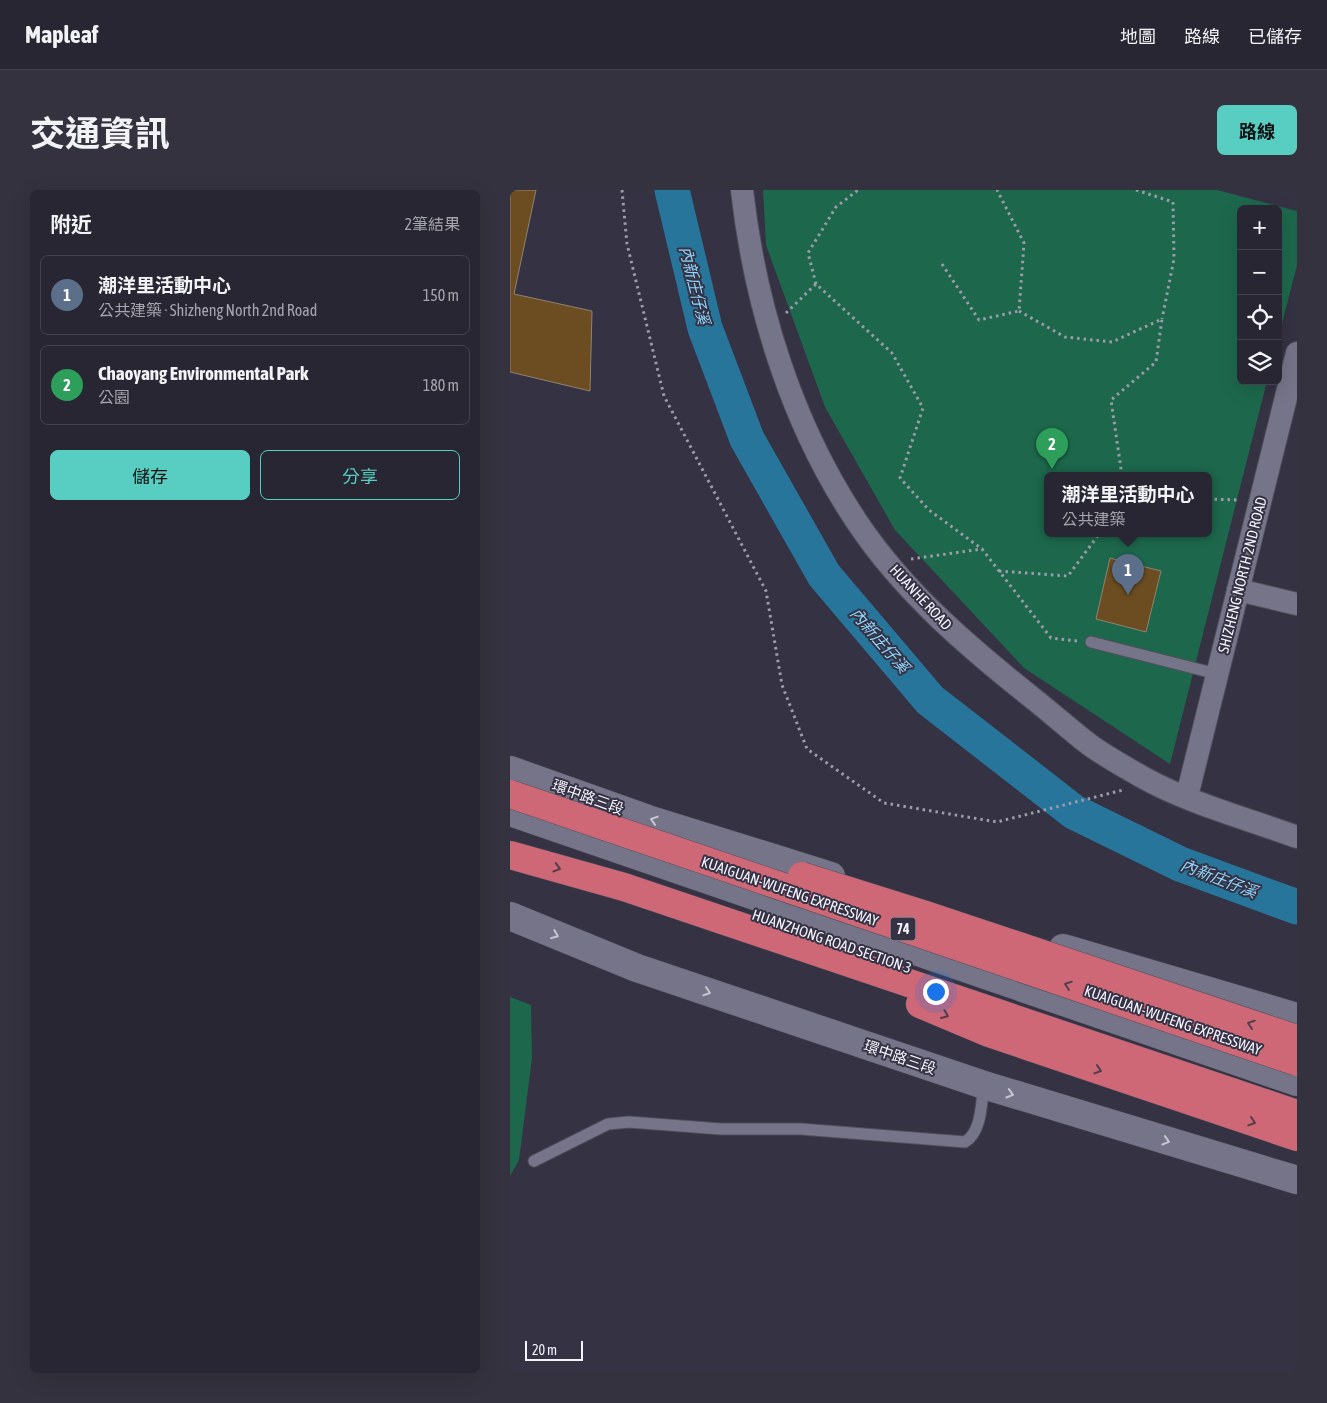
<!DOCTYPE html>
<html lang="zh-TW">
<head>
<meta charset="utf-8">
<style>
  body { margin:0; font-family:"Asap Condensed","Noto Sans TC",sans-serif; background:#33323e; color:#f1f3f6 }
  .controls { position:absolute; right:15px; top:15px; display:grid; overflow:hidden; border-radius:8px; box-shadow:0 5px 20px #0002 }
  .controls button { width:45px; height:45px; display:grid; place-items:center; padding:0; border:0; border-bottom:1px solid #43434d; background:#272632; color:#f1f3f6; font:25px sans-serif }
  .scale { position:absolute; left:15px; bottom:12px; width:58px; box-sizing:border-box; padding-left:5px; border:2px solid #f3f2fd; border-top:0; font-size:14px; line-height:18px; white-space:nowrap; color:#f3f2fd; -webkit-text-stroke:4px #343243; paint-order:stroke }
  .you { position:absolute; left:425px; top:801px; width:18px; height:18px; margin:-12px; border:4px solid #fff; border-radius:50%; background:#1a73e8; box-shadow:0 0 0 8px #1a73e833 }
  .badge { display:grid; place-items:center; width:32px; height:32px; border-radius:50%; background:#57cec1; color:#fff; font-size:16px; font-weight:700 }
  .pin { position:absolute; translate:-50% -41px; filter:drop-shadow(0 1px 2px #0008) }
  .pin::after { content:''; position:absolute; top:26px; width:18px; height:15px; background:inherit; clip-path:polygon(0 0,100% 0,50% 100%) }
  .popup { position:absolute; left:534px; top:282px; width:168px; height:65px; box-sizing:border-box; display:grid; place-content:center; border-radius:8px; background:#272632; filter:drop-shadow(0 1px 4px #0005); font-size:16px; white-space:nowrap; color:#a4a5ac }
  .popup b { font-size:19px; color:#f1f3f6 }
  .popup::after { content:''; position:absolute; left:50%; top:100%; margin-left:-10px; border:10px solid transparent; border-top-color:#272632 }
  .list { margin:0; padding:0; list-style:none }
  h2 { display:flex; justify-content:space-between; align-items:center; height:65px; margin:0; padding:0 20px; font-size:21px }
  h2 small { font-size:16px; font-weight:400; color:#a4a5ac }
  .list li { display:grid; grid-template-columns:32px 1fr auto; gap:15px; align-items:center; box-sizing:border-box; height:80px; margin:0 10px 10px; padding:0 10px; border:1px solid #43434d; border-radius:8px }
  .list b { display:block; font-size:19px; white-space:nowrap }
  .list p { margin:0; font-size:16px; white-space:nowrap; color:#a4a5ac }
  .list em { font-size:16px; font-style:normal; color:#a4a5ac }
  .actions { display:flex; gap:10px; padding:15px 20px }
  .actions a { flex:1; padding:11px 0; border:1px solid #57cec1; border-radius:8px; text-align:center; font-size:18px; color:#57cec1 }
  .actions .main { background:#57cec1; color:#111 }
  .icon { flex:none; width:28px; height:28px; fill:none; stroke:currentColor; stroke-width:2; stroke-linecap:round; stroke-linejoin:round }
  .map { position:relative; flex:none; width:787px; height:1183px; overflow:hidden; border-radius:8px }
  header { display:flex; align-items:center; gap:30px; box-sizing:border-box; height:70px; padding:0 25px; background:#272632; border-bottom:1px solid #43434d }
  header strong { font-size:24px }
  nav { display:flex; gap:28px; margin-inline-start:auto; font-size:18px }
  .intro { display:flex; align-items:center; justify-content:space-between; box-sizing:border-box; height:120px; padding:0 30px }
  h1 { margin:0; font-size:35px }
  .button { padding:12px 22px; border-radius:8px; background:#57cec1; color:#111; font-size:18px; font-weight:700 }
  main { display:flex; gap:30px; padding:0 30px }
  aside { flex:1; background:#272632; border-radius:8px; box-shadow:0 5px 20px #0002 }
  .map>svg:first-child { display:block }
  .green { fill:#1d684c; fill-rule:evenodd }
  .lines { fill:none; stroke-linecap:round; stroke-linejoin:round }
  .river { stroke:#28759c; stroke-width:35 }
  .building { fill:#6b4d21; stroke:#908371 }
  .lane-casing { stroke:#504e5c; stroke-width:13 }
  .street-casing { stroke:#504e5c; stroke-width:24 }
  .secondary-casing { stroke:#504e5c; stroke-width:29 }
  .highway-casing { stroke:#504e5c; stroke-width:29 }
  .path { stroke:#9d9ca9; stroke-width:3; stroke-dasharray:2.5 4; stroke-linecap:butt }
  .lane { stroke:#767488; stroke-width:11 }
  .street { stroke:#767488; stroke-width:22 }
  .secondary { stroke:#767488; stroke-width:28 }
  .highway { stroke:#cf6876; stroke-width:28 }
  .highway-bridge-casing { stroke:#504e5c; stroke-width:29; stroke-linecap:butt }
  .highway-bridge { stroke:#cf6876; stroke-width:28 }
  .oneway { stroke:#c7c6d4 }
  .oneway2 { stroke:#533d4d }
  .labels { text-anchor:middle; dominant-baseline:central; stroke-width:4; stroke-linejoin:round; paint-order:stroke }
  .shield { fill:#343243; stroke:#bab8c5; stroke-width:1 }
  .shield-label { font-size:14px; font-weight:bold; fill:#f3f2fd }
  .street-label { font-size:15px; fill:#f3f2fd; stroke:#343243 }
  .water-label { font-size:16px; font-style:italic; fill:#90d6fe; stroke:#343243 }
</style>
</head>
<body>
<header>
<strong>Mapleaf</strong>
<nav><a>地圖</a><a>路線</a><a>已儲存</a></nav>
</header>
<div class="intro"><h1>交通資訊</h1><a class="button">路線</a></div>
<main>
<aside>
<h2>附近<small>2筆結果</small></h2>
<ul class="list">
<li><span class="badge" style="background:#5c6f8a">1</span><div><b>潮洋里活動中心</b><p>公共建築 · Shizheng North 2nd Road</p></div><em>150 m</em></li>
<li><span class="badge" style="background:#2e9e5b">2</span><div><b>Chaoyang Environmental Park</b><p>公園</p></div><em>180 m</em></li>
</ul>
<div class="actions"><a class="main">儲存</a><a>分享</a></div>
</aside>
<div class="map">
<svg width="787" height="1183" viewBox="0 0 787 1183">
  <rect width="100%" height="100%" fill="#343243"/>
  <g class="green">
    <path d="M253,0H707L787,21V75L768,149V19H731V191H757L660,574L514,478L385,340L315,217L256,55ZM538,286H698V344H538Z"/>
    <polygon points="0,807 21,815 22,868 9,970 0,986"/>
  </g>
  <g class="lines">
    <polyline class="river" points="162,0 195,138 237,249 314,385 420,510 564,622 670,674 787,717"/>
  </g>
  <g class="building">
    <polygon points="0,0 26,0 4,104 82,121 80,201 0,182"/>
    <polygon points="600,368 651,381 636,442 586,429"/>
  </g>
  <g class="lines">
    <defs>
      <g id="lane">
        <polyline points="581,452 707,484"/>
        <path d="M24,971L98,934L119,932L211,939H291L455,952C472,942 471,913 474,895"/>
      </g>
      <g id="street">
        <path d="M232,0C245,116 282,235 347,332C393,401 456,455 520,506C539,521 557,537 576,552C594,566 615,577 634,588C679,613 738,629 787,647"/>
        <polyline points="728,400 787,414"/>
        <polyline points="677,606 787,163"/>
      </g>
      <g id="secondary">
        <polyline points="0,580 138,629 321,686"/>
        <polyline points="0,622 787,892"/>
        <polyline points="0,726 127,778 474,895 787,990"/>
        <polyline points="553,758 787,827"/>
      </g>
      <g id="highway">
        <polyline points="0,665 114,697 787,924"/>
        <polyline points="410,814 479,843 787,947"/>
      </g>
    </defs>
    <use href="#lane" class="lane-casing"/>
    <use href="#street" class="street-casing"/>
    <use href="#secondary" class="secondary-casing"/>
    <use href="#highway" class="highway-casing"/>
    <g class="path">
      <polyline points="112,0 117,54 154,206 256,401 272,495 297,559 374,613 487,632 613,600"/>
      <polyline points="626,0 663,12 664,69 652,129"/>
      <polyline points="432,74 469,130 509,121 514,53 487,0"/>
      <polyline points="306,94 298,63 326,17 348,0"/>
      <polyline points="509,121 555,147 602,152 652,129 646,172 601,210 612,286"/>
      <polyline points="276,123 306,94 382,163 413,218 390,288 419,320 472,359"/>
      <polyline points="698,309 730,310"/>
      <polyline points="401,369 472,359 541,448 568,451"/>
      <polyline points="489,381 558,386 589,344"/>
    </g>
    <use href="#lane" class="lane"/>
    <use href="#street" class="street"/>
    <use href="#secondary" class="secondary"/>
    <use href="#highway" class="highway"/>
    <defs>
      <g id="highway-bridge">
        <polyline points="0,604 787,872"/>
        <polyline points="292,686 416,725 787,849"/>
      </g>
    </defs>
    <use href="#highway-bridge" class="highway-bridge-casing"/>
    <use href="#highway-bridge" class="highway-bridge"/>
  </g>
  <defs><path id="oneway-chevron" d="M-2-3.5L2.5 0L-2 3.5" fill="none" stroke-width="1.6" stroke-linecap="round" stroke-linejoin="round" transform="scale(1.25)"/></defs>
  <g class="oneway">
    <use href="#oneway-chevron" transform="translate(144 630) rotate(-162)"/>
    <use href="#oneway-chevron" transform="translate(45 745) rotate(22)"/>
    <use href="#oneway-chevron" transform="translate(197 802) rotate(19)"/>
    <use href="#oneway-chevron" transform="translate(500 904) rotate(17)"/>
    <use href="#oneway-chevron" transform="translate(656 951) rotate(17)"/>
  </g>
  <g class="oneway2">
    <use href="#oneway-chevron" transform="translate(47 678) rotate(16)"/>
    <use href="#oneway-chevron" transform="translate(558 795) rotate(-161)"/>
    <use href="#oneway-chevron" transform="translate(435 825) rotate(23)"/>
    <use href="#oneway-chevron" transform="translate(741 834) rotate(-161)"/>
    <use href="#oneway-chevron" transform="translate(588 880) rotate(18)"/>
    <use href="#oneway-chevron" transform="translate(742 932) rotate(19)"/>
  </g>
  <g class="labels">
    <rect class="shield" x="380.5" y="727.5" width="25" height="23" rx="4"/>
    <g class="shield-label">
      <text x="393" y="739">74</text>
    </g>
    <g class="street-label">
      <text transform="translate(732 385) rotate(-76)">SHIZHENG NORTH 2ND ROAD</text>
      <text transform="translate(411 407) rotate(47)">HUANHE ROAD</text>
      <text transform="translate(78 607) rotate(20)">環中路三段</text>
      <text transform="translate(280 701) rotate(19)">KUAIGUAN-WUFENG EXPRESSWAY</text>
      <text transform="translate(322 751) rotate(19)">HUANZHONG ROAD SECTION 3</text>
      <text transform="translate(663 830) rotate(19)">KUAIGUAN-WUFENG EXPRESSWAY</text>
      <text transform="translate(390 867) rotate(19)">環中路三段</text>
    </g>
    <g class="water-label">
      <text transform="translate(185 95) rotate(76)">內新庄仔溪</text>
      <text transform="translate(370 450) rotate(49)">內新庄仔溪</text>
      <text transform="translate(709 688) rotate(21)">內新庄仔溪</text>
    </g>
  </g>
</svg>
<div class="controls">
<button>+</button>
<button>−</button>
<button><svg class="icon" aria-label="locate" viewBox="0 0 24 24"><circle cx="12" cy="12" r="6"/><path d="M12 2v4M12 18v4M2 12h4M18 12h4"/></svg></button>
<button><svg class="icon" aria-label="layers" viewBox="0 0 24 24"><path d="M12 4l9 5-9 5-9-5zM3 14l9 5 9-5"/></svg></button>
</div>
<div class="scale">20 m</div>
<div class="you"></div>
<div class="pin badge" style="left:618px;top:405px;background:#5c6f8a">1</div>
<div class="popup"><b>潮洋里活動中心</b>公共建築</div>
<div class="pin badge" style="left:542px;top:279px;background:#2e9e5b">2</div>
</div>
</main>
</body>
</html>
